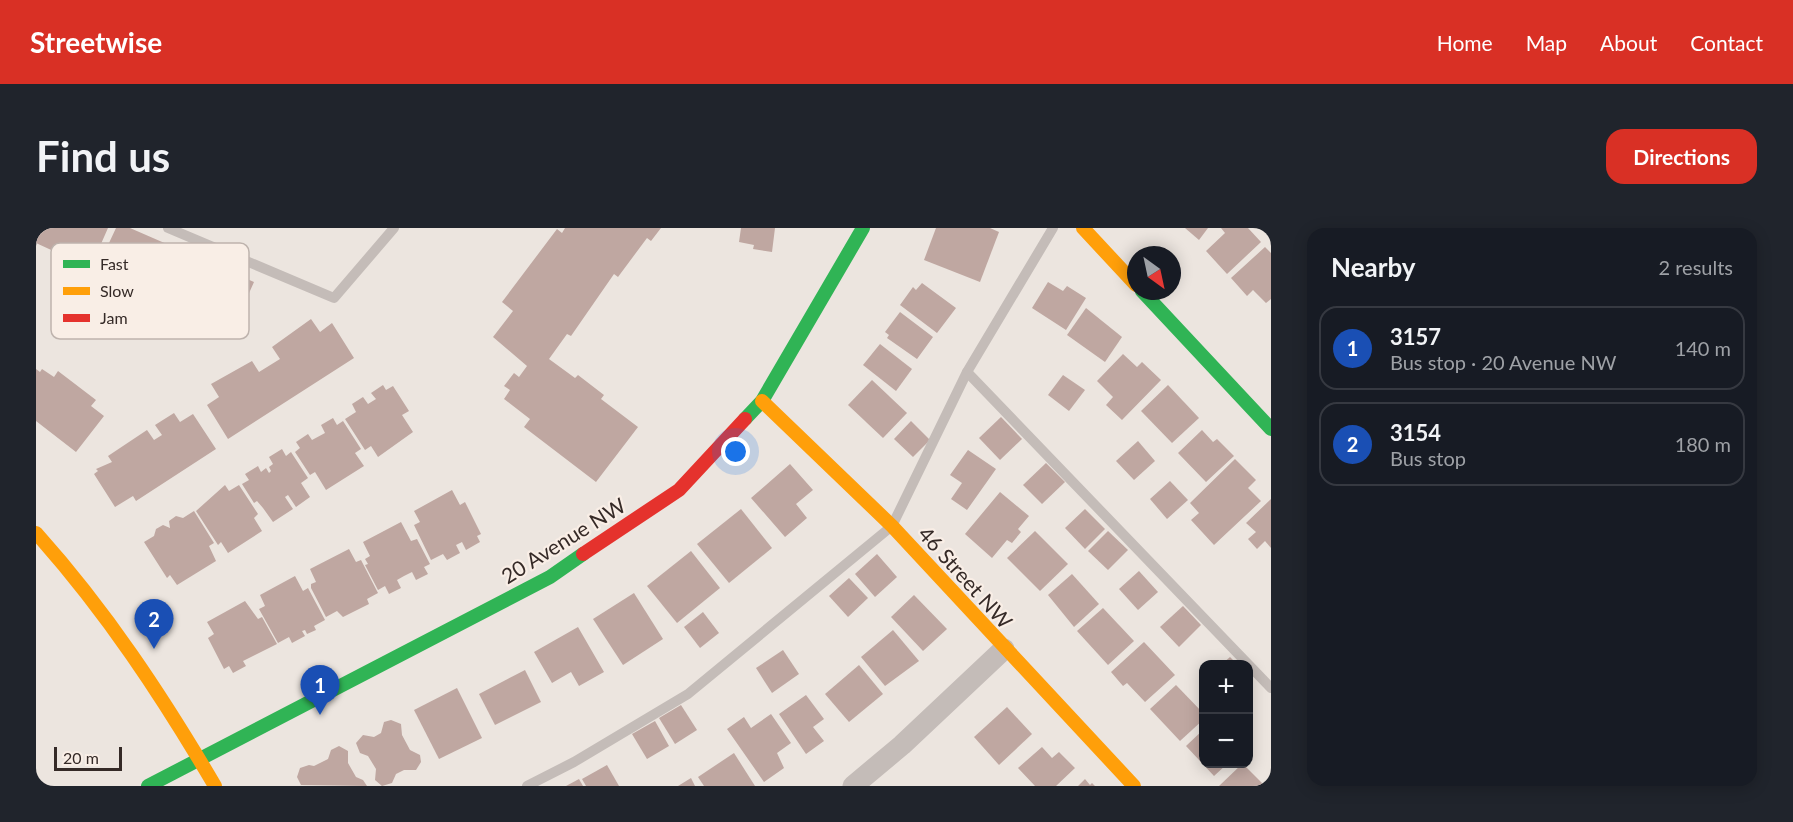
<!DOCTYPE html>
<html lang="en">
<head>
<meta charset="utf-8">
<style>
  body { margin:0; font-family:Lato,sans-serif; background:#20242c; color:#f1f3f6 }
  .controls { position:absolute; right:18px; bottom:18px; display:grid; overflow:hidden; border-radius:12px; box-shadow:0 3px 15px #0003 }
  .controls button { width:54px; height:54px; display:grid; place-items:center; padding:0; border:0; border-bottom:2px solid #363941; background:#171b24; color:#f1f3f6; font:30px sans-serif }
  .compass { position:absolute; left:1091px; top:18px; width:54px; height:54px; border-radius:50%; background:#171b24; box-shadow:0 3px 15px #0003; rotate:147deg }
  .scale { position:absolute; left:18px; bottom:15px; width:68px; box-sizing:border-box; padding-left:6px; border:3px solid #352a27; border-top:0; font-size:16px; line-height:21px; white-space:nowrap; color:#352a27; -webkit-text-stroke:4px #f9eee6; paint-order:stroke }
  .you { position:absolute; left:700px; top:224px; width:21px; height:21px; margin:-15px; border:4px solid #fff; border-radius:50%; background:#1a73e8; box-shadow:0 0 0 9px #1a73e833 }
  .badge { display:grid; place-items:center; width:39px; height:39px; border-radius:50%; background:#d93025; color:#fff; font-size:20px; font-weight:700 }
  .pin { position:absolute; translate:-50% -50px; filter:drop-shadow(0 2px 3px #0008) }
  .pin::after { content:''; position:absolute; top:32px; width:21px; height:18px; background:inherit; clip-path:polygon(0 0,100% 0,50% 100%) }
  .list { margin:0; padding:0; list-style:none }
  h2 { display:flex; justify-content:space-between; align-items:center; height:78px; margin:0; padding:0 24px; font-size:26px }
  h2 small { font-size:20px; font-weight:400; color:#9ea1a6 }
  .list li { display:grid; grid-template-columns:39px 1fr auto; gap:18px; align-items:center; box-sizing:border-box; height:84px; margin:0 12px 12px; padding:0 12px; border:2px solid #363941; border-radius:18px }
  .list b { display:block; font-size:22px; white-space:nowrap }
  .list p { margin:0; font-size:20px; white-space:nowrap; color:#9ea1a6 }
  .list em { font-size:20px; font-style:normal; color:#9ea1a6 }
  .map { position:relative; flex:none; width:1235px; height:558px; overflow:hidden; border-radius:18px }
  header { display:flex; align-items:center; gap:36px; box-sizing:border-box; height:84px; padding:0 30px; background:#d93025; color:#fff }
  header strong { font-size:28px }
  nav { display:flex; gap:33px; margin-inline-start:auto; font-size:21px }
  .intro { display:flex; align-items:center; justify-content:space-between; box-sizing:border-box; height:144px; padding:0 36px }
  h1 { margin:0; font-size:42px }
  .button { padding:15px 27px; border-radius:18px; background:#d93025; color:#fff; font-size:21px; font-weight:700 }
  main { display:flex; gap:36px; padding:0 36px }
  aside { flex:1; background:#171b24; border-radius:18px; box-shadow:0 3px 15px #0003 }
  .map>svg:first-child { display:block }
  .building { fill:#bfa7a1 }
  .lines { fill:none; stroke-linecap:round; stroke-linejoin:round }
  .lane { stroke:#c4bcb8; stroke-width:10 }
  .street { stroke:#c4bcb8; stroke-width:21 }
  .fast { stroke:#30b455; stroke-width:14 }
  .slow { stroke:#ff9f0a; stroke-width:14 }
  .jam { stroke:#e5322d; stroke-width:14 }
  .labels { text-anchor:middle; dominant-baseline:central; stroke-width:4.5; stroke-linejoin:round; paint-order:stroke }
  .street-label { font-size:21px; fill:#352a27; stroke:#f9eee6 }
  .key { fill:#f9eee6; stroke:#beb3ad; stroke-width:1.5 }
  .key-label { font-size:16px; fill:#352a27 }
</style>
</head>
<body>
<header>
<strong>Streetwise</strong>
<nav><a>Home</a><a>Map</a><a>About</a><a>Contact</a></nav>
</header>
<div class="intro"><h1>Find us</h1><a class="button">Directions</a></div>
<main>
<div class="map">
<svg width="1235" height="558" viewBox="0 0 1235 558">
  <rect width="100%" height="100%" fill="#ece5df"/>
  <g class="building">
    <polygon points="0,0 72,0 57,34 39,26 37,32 0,15"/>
    <polygon points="80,0 94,0 218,54 201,92 188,86 182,99 139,80 145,66 123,57 118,69 75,50 81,37 66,30"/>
    <polygon points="529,0 625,0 615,13 611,10 582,49 578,46 535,108 531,106 513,131 539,150 542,147 568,167 565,171 602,199 560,254 488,199 494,191 468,171 474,162 468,158 478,145 483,149 491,138 457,109 477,83 466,74 521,1 526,5"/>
    <polygon points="705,0 739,0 736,24 717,21 718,17 703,14"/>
    <polygon points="900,0 954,0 963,4 944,54 888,32"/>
    <polygon points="1149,0 1172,0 1163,12"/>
    <polygon points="1185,0 1212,0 1225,14 1191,46 1170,23 1189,5"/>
    <polygon points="1229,19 1235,25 1235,71 1230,75 1217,62 1211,68 1195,50"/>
    <polygon points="1012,54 1027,63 1031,58 1050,70 1030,102 996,80"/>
    <polygon points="886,55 920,80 901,105 864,77 877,59 880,62"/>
    <polygon points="1050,80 1086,109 1069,134 1031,107"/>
    <polygon points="864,84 897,109 881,131 851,110 853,107 849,104"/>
    <polygon points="275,91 284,104 296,95 318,130 192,211 171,177 183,169 175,156 216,133 223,144 244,131 236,119"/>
    <polygon points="844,116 876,141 860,163 827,137"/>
    <polygon points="1087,126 1101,139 1106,134 1125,152 1086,192 1070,177 1077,169 1061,153"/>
    <polygon points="0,141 4,144 6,141 18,149 22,143 60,172 55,178 68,188 40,224 0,193"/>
    <polygon points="1027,147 1049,162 1033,183 1012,167"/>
    <polygon points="836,152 871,185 847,210 812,177"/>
    <polygon points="347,157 350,162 357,158 373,183 366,187 377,204 342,229 335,218 329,222 309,191 320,184 316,176 327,169 332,176 340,171 335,165"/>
    <polygon points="1132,157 1163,190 1136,215 1105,183"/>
    <polygon points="138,185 144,194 157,186 180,221 100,273 97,268 79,279 58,246 62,243 60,241 76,234 72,228 111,202 118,212 126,207 119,197"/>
    <polygon points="965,189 986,211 964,232 943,210"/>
    <polygon points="297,190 301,197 307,193 325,221 319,225 328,238 290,262 279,244 274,247 259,224 264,220 260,214 272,206 276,212 289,205 285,197"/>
    <polygon points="875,193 894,212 877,229 858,211"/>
    <polygon points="1166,202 1177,214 1181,211 1198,228 1170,254 1142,225"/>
    <polygon points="1102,213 1119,233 1098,252 1080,233"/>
    <polygon points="246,221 250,228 255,224 272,250 265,255 274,269 260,279 252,267 249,269 257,281 237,294 227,280 221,273 218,275 206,256 213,252 209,246 222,238 225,244 230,240 233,245 235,243 233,239 237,236 233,229"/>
    <polygon points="932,222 960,241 931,282 915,271 926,255 914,247"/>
    <polygon points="1199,231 1220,252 1212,260 1225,273 1178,317 1155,292 1163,285 1154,275"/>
    <polygon points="1010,235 1029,254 1006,276 987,257"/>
    <polygon points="754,236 777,262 760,276 771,290 749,309 715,270"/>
    <polygon points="1134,253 1152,272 1131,291 1114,271"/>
    <polygon points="189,257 193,263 203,257 222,286 218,290 226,303 192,325 185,314 182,317 160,283"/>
    <polygon points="416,262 424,277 429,274 445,306 441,308 444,314 430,322 426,314 420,317 424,325 411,332 407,326 395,332 378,297 384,294 378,283"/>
    <polygon points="964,264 993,288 982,301 985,304 976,315 971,312 956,330 929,306"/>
    <polygon points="1235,271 1235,320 1229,313 1221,321 1212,311 1220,304 1210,295"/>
    <polygon points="705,281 736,320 693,355 661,316"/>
    <polygon points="1049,281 1069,301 1049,321 1029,300"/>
    <polygon points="158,283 178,315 173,318 180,333 141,357 134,347 131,350 108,314 118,308 120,301 127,297 134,300 133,293 140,288 147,290"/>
    <polygon points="365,294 375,313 381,311 394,336 388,339 392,346 380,352 376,344 368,348 361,352 365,360 353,366 349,358 342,362 329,337 332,336 329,331 334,328 327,314"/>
    <polygon points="999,303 1032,336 1004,363 971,330"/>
    <polygon points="1072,303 1092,322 1072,342 1052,323"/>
    <polygon points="313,321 320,334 325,332 342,365 331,371 333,376 307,389 301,383 290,389 275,360 275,356 280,354 274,341"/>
    <polygon points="655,323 684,360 641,395 611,358"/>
    <polygon points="841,326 861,349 839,369 819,346"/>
    <polygon points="1103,343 1122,364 1102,382 1083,361"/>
    <polygon points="1036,346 1063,376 1038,399 1012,367"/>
    <polygon points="259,348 267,363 272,360 289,392 278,398 280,402 271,406 269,402 266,403 269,408 256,415 253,409 242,415 223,381 229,378 224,367"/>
    <polygon points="813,350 832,370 812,389 793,368"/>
    <polygon points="598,365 627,411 587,437 557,391"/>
    <polygon points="878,367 911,401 887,423 855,389"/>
    <polygon points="209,373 222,391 226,389 241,416 207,433 210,438 197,445 193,438 188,441 172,410 178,406 171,394"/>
    <polygon points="1147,378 1165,397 1143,419 1124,399"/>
    <polygon points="1067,380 1098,413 1072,437 1041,403"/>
    <polygon points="667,384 683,405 664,420 648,399"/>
    <polygon points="542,399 568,444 543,458 535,444 516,455 498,424"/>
    <polygon points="857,402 883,433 849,458 825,429"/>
    <polygon points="1108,414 1139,447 1109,474 1091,455 1087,458 1075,444"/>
    <polygon points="747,422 763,446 736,465 720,440"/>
    <polygon points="1194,429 1201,436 1186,436"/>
    <polygon points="823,437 847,466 813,494 789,466"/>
    <polygon points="489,442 505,474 459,497 443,466"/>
    <polygon points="1140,457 1168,486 1168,491 1144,513 1114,481"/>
    <polygon points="421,460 446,510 403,531 378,482"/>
    <polygon points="770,467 788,491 777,499 788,513 770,526 743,486"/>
    <polygon points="645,477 661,502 639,516 623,490"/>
    <polygon points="971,479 996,506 963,537 938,509"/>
    <polygon points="735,486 755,515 741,525 748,540 728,554 691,501 708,489 715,500"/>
    <polygon points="355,492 365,496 366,507 374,522 384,527 385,534 380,542 368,542 360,546 356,555 346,558 339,552 340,541 332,528 324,525 320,515 327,507 338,509 345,505 348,494"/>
    <polygon points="619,493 633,518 611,531 596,506"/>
    <polygon points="1168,501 1168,536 1191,536 1178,548 1150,518"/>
    <polygon points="303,518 312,523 312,535 320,549 327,552 331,558 265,557 261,549 264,540 273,537 278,538 292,531 295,522"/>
    <polygon points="1006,519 1016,530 1023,524 1039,540 1020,558 999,558 982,540"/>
    <polygon points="698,525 719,558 668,558 662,549"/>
    <polygon points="1207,536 1229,558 1183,558 1206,536"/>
    <polygon points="571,537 583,558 550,558 546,551"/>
    <polygon points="655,550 659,558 642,558"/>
    <polygon points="543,551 547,558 530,558"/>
    <polygon points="1049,551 1054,557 1056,555 1059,558 1042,558"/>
  </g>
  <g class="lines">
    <g class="lane">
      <polyline points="132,0 298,70 358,0"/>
      <polyline points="931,144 1235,460"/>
      <polyline points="491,558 538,534 652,466 856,298 931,144 1017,0"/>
    </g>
    <polyline class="street" points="817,558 866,517 968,421"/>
    <g class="fast">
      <polyline points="1106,63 1235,201"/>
      <polyline points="709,191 726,173 827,0"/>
      <polyline points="112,558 514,349 547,326"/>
    </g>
    <g class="slow">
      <polyline points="1047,0 1100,57"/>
      <polyline points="726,173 856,298 1098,558"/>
      <path d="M0,305C70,383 126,468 179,558"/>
    </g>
    <polyline class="jam" points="547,326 643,262 709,191"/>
  </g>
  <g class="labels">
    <g class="street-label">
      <text transform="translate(527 312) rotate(-32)">20 Avenue NW</text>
      <text transform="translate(930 349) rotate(48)">46 Street NW</text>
    </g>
  </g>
  <rect x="15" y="15" width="198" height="96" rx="9" class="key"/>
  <rect x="27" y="32" width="27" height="8" fill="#30b455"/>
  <rect x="27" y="59" width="27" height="8" fill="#ff9f0a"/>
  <rect x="27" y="86" width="27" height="8" fill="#e5322d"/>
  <g class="key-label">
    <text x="64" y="42">Fast</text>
    <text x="64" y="69">Slow</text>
    <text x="64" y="96">Jam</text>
  </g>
</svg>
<div class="controls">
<button>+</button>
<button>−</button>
</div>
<svg class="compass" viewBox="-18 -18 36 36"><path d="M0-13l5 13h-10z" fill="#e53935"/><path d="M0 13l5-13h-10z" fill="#9ea1a6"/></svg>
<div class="scale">20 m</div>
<div class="you"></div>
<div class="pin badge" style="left:284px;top:487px;background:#1a4fb4">1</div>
<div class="pin badge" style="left:118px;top:421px;background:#1a4fb4">2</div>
</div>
<aside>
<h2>Nearby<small>2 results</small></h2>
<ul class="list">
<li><span class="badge" style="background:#1a4fb4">1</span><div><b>3157</b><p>Bus stop · 20 Avenue NW</p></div><em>140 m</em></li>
<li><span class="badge" style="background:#1a4fb4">2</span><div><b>3154</b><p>Bus stop</p></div><em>180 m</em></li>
</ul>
</aside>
</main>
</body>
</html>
